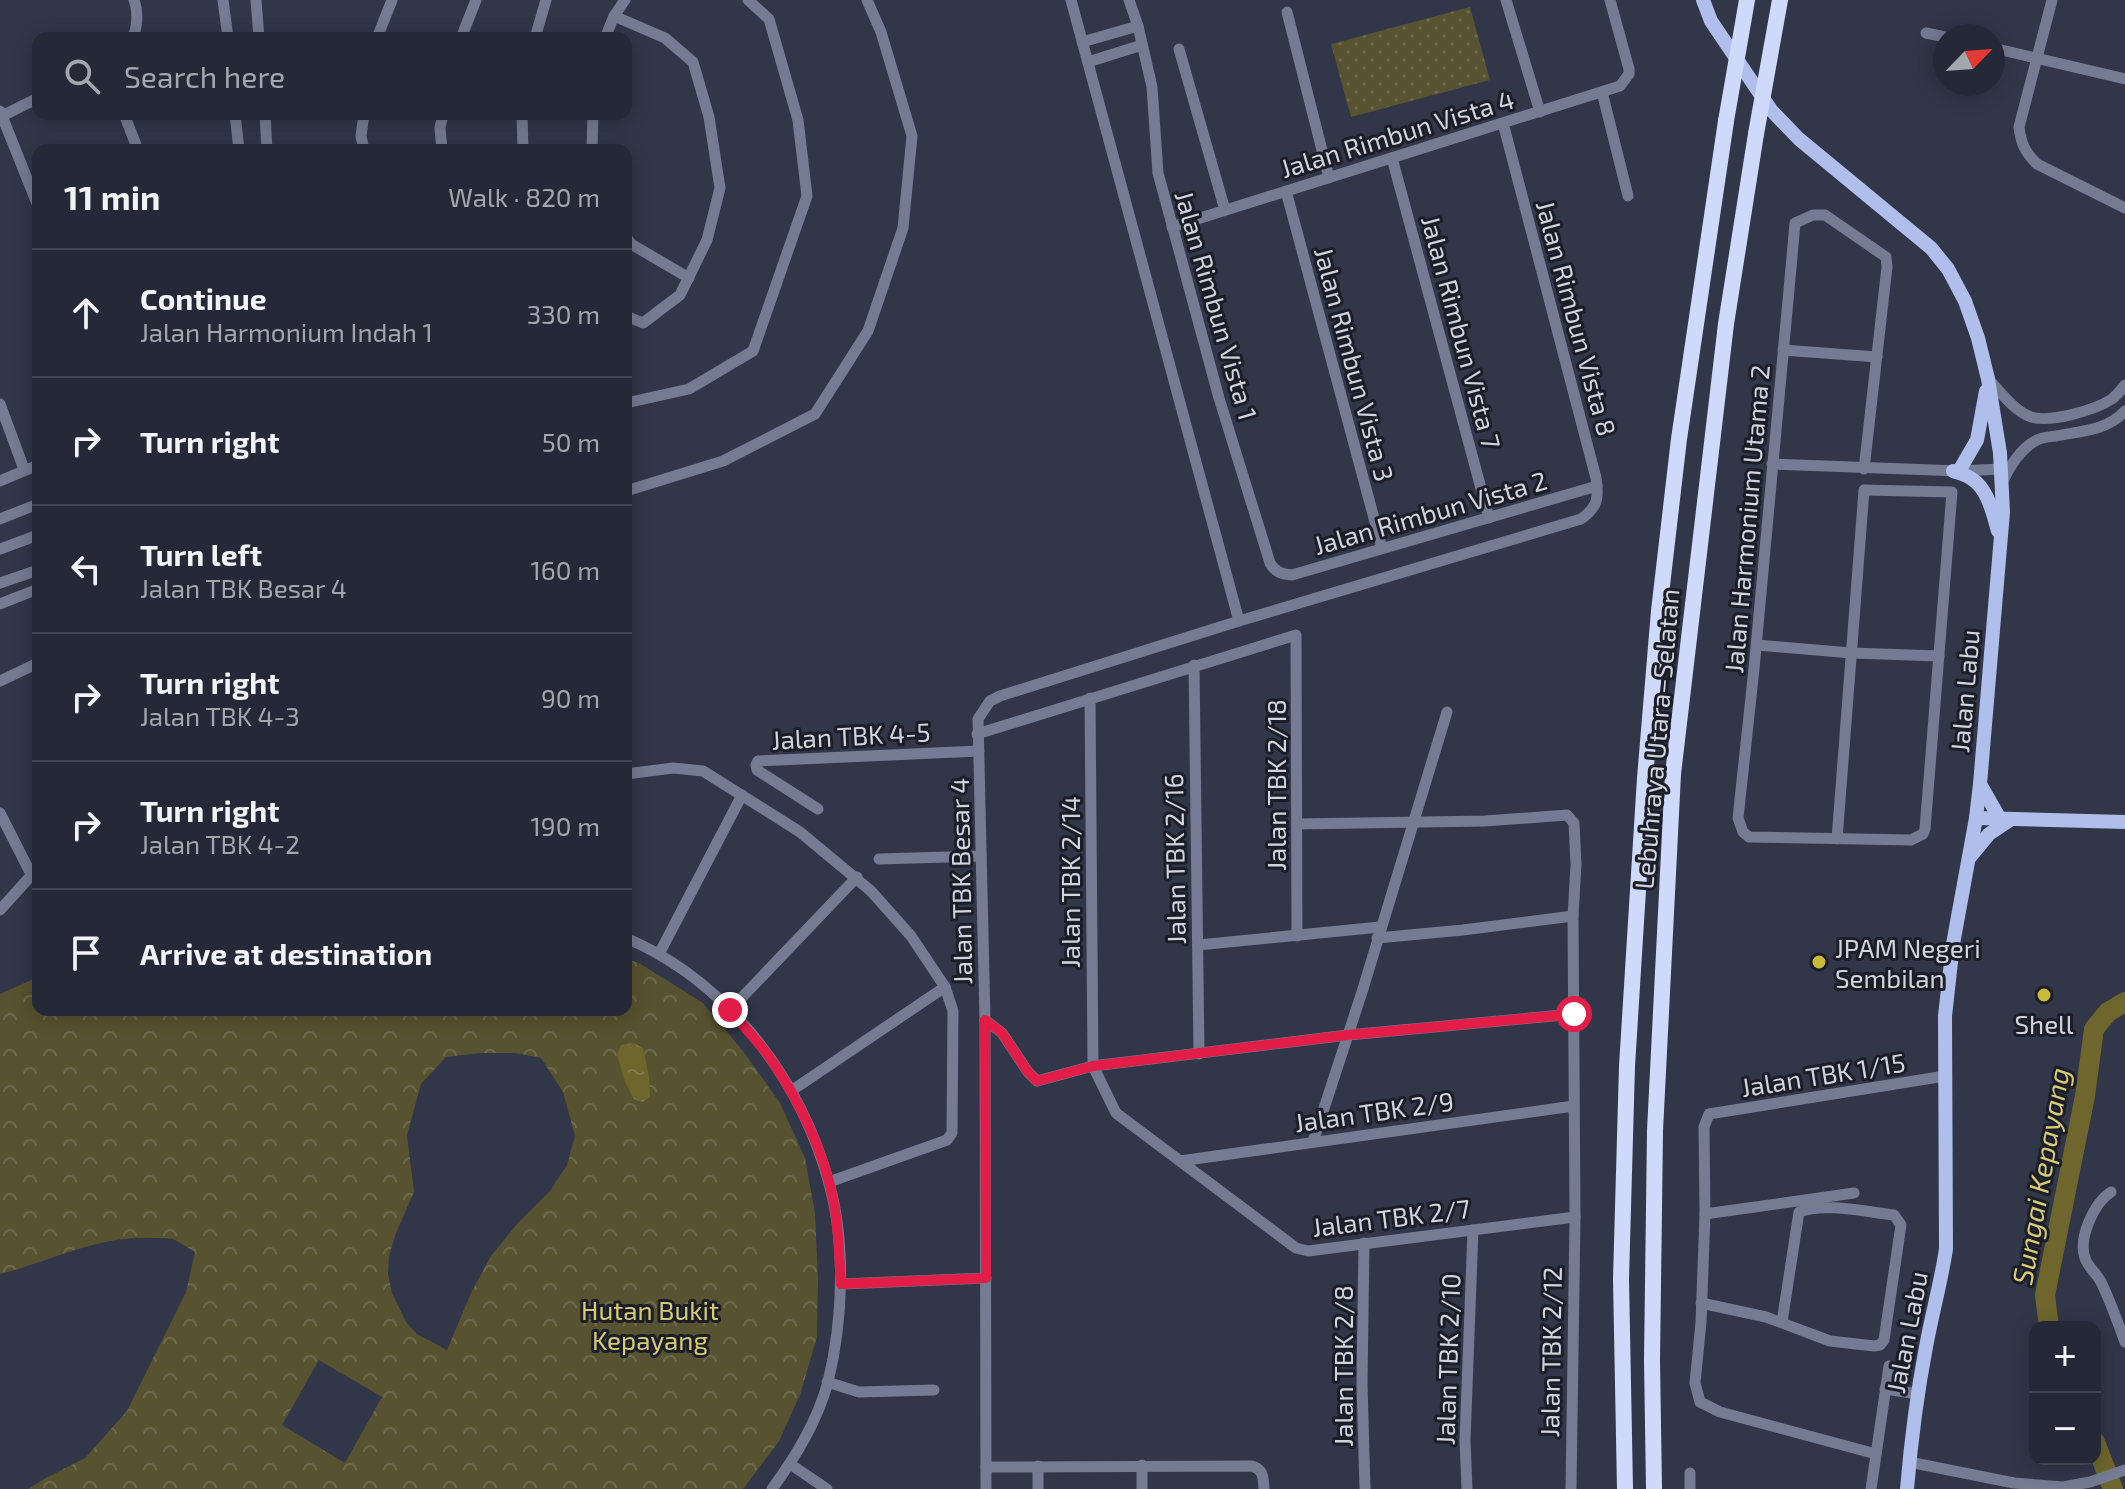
<!DOCTYPE html>
<html lang="en">
<head>
<meta charset="utf-8">
<style>
  body { margin:0; font-family:"Exo 2",sans-serif; background:#313442; color:#f1f3f6 }
  .controls { position:absolute; right:24px; bottom:24px; display:grid; overflow:hidden; border-radius:16px; box-shadow:0 4px 20px #0003 }
  .controls button { width:72px; height:72px; display:grid; place-items:center; padding:0; border:0; border-bottom:2px solid #424452; background:#252837; color:#f1f3f6; font:40px sans-serif }
  .compass { position:absolute; left:1933px; top:24px; width:72px; height:72px; border-radius:50%; background:#252837; box-shadow:0 4px 20px #0003; rotate:65deg }
  .stop { position:absolute; width:24px; height:24px; margin:-18px; border:6px solid #e11d48; border-radius:50%; background:#fff }
  .stop.end { background:#e11d48; border-color:#fff; box-shadow:0 2px 8px #0008 }
  .list { margin:0; padding:0; list-style:none }
  h2 { display:flex; justify-content:space-between; align-items:center; height:104px; margin:0; padding:0 32px; font-size:34px }
  h2 small { font-size:26px; font-weight:400; color:#a3a6ad }
  .list li { display:grid; grid-template-columns:52px 1fr auto; gap:24px; align-items:center; box-sizing:border-box; height:128px; padding:0 32px; border-top:2px solid #424452 }
  .list b { display:block; font-size:30px; white-space:nowrap }
  .list p { margin:0; font-size:26px; white-space:nowrap; color:#a3a6ad }
  .list em { font-size:26px; font-style:normal; color:#a3a6ad }
  .icon { flex:none; width:44px; height:44px; fill:none; stroke:currentColor; stroke-width:2; stroke-linecap:round; stroke-linejoin:round }
  .map { position:relative; flex:none; width:2125px; height:1489px; overflow:hidden }
  .search { position:absolute; background:#252837; box-shadow:0 4px 20px #0003; left:32px; top:32px; width:600px; height:88px; display:flex; align-items:center; gap:20px; box-sizing:border-box; padding:0 28px; border-radius:16px; color:#a3a6ad; font-size:30px }
  .panel { position:absolute; background:#252837; box-shadow:0 4px 20px #0003; left:32px; top:144px; width:600px; height:872px; border-radius:16px }
  .map>svg:first-child { display:block }
  .green { fill:url(#green-dots) }
  .forest { fill:url(#forest-crowns); fill-rule:evenodd }
  .water { fill:url(#water-ripples) }
  .lines { fill:none; stroke-linecap:round; stroke-linejoin:round }
  .river { stroke:#6e662c; stroke-width:20 }
  .minor { stroke:#747b92; stroke-width:11 }
  .major { stroke:#b0beec; stroke-width:14 }
  .highway { stroke:#cfdafb; stroke-width:16 }
  .highway-bridge { stroke:#cfdafb; stroke-width:16 }
  .route { stroke:#e11d48; stroke-width:10 }
  .poi-dot { fill:#caba3a; stroke:#1c1e27; stroke-width:3 }
  .labels { text-anchor:middle; dominant-baseline:central; stroke-width:6; stroke-linejoin:round; paint-order:stroke }
  .street-label { font-size:26px; fill:#d0d4e0; stroke:#1c1e27 }
  .poi-label { font-size:26px; fill:#d0d4e0; stroke:#1c1e27; text-anchor:start }
  .park-label { font-size:26px; fill:#d6cb75; stroke:#1c1e27 }
  .water-label { font-size:28px; font-style:italic; fill:#d7cb75; stroke:#1c1e27 }
</style>
</head>
<body>
<div class="map">
<svg width="2125" height="1489" viewBox="0 0 2125 1489">
  <defs>
    <pattern id="green-dots" width="8" height="8" patternUnits="userSpaceOnUse" patternTransform="scale(2)"><rect width="8" height="8" fill="#57522f"/><path d="M2 2h.1M6 6h.1" fill="none" stroke="#6e6a4d" stroke-width="1.8" stroke-linecap="round"/></pattern>
    <pattern id="forest-crowns" width="20" height="18" patternUnits="userSpaceOnUse" patternTransform="scale(2)"><rect width="20" height="18" fill="#57522f"/><path d="M2 6a3 3 0 1 1 6 0M12 15a3 3 0 1 1 6 0" fill="none" stroke="#6e6a4d"/></pattern>
    <pattern id="water-ripples" width="26" height="14" patternUnits="userSpaceOnUse" patternTransform="scale(2)"><rect width="26" height="14" fill="#6e662c"/><path d="M2 4q2-2 4 0t4 0M15 11q2-2 4 0t4 0" fill="none" stroke="#827b4a"/></pattern>
  </defs>
  <rect width="100%" height="100%" fill="#313649"/>
  <polygon class="green" points="1470,7 1490,80 1351,117 1331,44"/>
  <path class="forest" d="M626,959L639,963L703,1003L743,1051L780,1103L805,1158L815,1213L818,1280L817,1337L800,1395L779,1441L743,1489H28L44,1479L85,1458L127,1411L186,1292L195,1252C188,1248 180,1242 173,1239C167,1238 160,1238 154,1238C97,1235 53,1261 0,1274V994L38,977V1010H626ZM480,1053H515L541,1058L563,1092L575,1136L567,1165L550,1191L517,1224L491,1256L471,1293L447,1350L417,1334L406,1322L392,1293L388,1274L389,1256L396,1233L414,1192L407,1135L421,1084L446,1057ZM319,1360L382,1397L345,1463L282,1425Z"/>
  <polygon class="water" points="633,1043 643,1048 649,1077 650,1096 643,1102 634,1099 625,1082 617,1054 621,1045"/>
  <g class="lines">
    <g class="river">
      <polyline points="2049,1327 2045,1295 2085,1096 2094,1029 2108,1012 2125,1002"/>
      <polyline points="2095,1442 2113,1489"/>
    </g>
    <g class="minor">
      <polyline points="223,0 228,38"/>
      <polyline points="256,0 259,38"/>
      <path d="M1129,0L1138,26L1152,87L1158,173L1219,398L1270,563C1275,572 1281,574 1292,575L1597,486"/>
      <polyline points="1506,0 1540,112"/>
      <path d="M2052,0L2019,127C2021,144 2025,152 2037,164L2125,208"/>
      <polyline points="1287,12 1329,178"/>
      <polyline points="614,16 665,38 693,62 709,117 720,188 707,240 680,295 643,323 626,316"/>
      <polyline points="1926,33 1945,37"/>
      <path d="M132,38C138,29 138,10 134,0"/>
      <polyline points="377,38 392,0"/>
      <polyline points="461,38 476,0"/>
      <polyline points="535,38 546,0"/>
      <polyline points="605,38 614,16 625,0"/>
      <polyline points="1082,42 1138,26"/>
      <polyline points="1993,48 2125,79"/>
      <polyline points="1179,49 1225,210"/>
      <polyline points="1088,62 1142,45"/>
      <polyline points="1602,92 1628,196"/>
      <polyline points="0,111 38,206"/>
      <polyline points="124,114 138,150"/>
      <polyline points="235,114 239,150"/>
      <polyline points="265,114 267,150"/>
      <polyline points="364,114 361,136 364,150"/>
      <polyline points="522,114 523,150"/>
      <polyline points="0,117 38,98"/>
      <polyline points="442,150 440,128 443,114"/>
      <polyline points="592,150 593,114"/>
      <polyline points="1392,158 1489,518"/>
      <polyline points="1286,191 1382,548"/>
      <polyline points="1172,227 1620,86 1629,74 1629,69 1610,0"/>
      <polyline points="626,237 631,244 689,278"/>
      <polyline points="1783,350 1877,357"/>
      <path d="M1988,379C2001,392 2014,411 2031,417C2051,423 2095,410 2112,399C2117,395 2121,390 2125,385"/>
      <polyline points="626,403 689,389 753,351 807,196 798,120 769,19 748,0"/>
      <polyline points="0,404 24,469"/>
      <polyline points="1772,464 1959,471 2001,469"/>
      <polyline points="0,481 38,465"/>
      <path d="M2002,483C2010,466 2020,449 2037,440C2043,437 2050,437 2056,436C2080,431 2107,431 2125,411"/>
      <polyline points="626,491 723,461 815,414 868,331 903,228 912,136 881,32 867,0"/>
      <polyline points="0,519 38,504"/>
      <polyline points="0,549 38,535"/>
      <polyline points="0,583 38,570"/>
      <polyline points="0,604 38,589"/>
      <path d="M1239,621L1581,519C1598,507 1599,498 1596,478L1503,123"/>
      <polyline points="1757,645 1852,653 1939,656"/>
      <polyline points="1194,665 1199,1054"/>
      <polyline points="0,681 38,663"/>
      <polyline points="1090,698 1093,1066 1116,1113 1296,1248 1308,1251 1575,1217"/>
      <polyline points="977,734 1296,635 1297,936"/>
      <polyline points="626,774 673,768 703,771 800,832 871,891 911,936 945,987 953,1011 952,1133 947,1140 829,1182"/>
      <polyline points="818,809 757,770 756,765 758,761 979,751"/>
      <polyline points="0,813 32,876"/>
      <polyline points="1297,824 1485,821 1567,815 1574,823 1576,865 1573,916 1575,1217 1571,1489"/>
      <polyline points="1837,839 1864,490 1952,492 1925,829 1923,834 1911,840 1749,837 1743,832 1738,818 1754,669 1791,268 1795,223 1813,215 1825,215 1886,257 1887,267 1864,469"/>
      <polyline points="879,859 981,856"/>
      <polyline points="0,910 38,868"/>
      <path d="M626,938C727,981 800,1078 829,1183C846,1243 843,1321 828,1382C817,1422 796,1456 772,1489"/>
      <polyline points="1377,938 1463,930 1573,916"/>
      <polyline points="1198,945 1380,927"/>
      <polyline points="659,954 742,795"/>
      <polyline points="730,1010 857,877"/>
      <polyline points="985,1020 1002,1033 1028,1072 1037,1081 1093,1066 1348,1035 1574,1014"/>
      <polyline points="791,1091 945,987"/>
      <polyline points="1313,1142 1362,992 1447,712"/>
      <polyline points="1180,1161 1574,1106"/>
      <path d="M2111,1192C2094,1203 2078,1238 2085,1258C2088,1268 2098,1274 2102,1284C2111,1303 2118,1323 2125,1342"/>
      <polyline points="1705,1214 1854,1193"/>
      <polyline points="1364,1243 1362,1384 1365,1489"/>
      <polyline points="841,1284 986,1278"/>
      <path d="M1701,1303L1766,1317L1830,1341L1874,1346L1880,1345L1884,1340L1901,1225L1894,1215C1867,1212 1823,1202 1799,1212L1782,1322"/>
      <polyline points="827,1382 859,1392 934,1390"/>
      <polyline points="1885,1389 1918,1394"/>
      <polyline points="1876,1454 1720,1412 1700,1402 1695,1383 1701,1322 1705,1214 1704,1127 1709,1114 1945,1076"/>
      <polyline points="1909,1462 2014,1483 2063,1487 2090,1482 2125,1470"/>
      <polyline points="790,1464 827,1489"/>
      <polyline points="1038,1466 1038,1489"/>
      <path d="M986,1467L1252,1466C1264,1470 1263,1477 1264,1489"/>
      <polyline points="1690,1473 1690,1489"/>
      <polyline points="986,1489 985,1020 978,719 990,701 1000,696 1239,621 1071,0"/>
      <polyline points="1142,1489 1142,1465"/>
      <polyline points="1467,1489 1465,1440 1473,1230"/>
      <polyline points="1871,1489 1889,1366"/>
    </g>
    <g class="major">
      <path d="M1703,0L1711,21L1771,110L1799,139L1931,248L1948,269L1965,301L1978,338L1988,379L2000,453L2003,512L1980,784L1976,818L1953,944L1945,1016L1946,1249C1941,1282 1932,1314 1926,1347C1917,1394 1911,1441 1907,1489"/>
      <path d="M1953,471C1959,473 1967,475 1972,479C1988,489 1993,514 1998,531"/>
      <polyline points="1959,471 1977,440 1986,391"/>
      <polyline points="1980,784 2000,819"/>
      <polyline points="1976,818 2125,822"/>
      <polyline points="1970,857 1989,834 2010,820"/>
    </g>
    <g class="highway">
      <polyline points="1625,1489 1621,1279 1627,1066 1645,778 1659,611 1679,439 1726,121"/>
      <polyline points="1654,1489 1652,1360 1655,1131 1673,774 1726,324 1756,134"/>
    </g>
    <g class="highway-bridge">
      <polyline points="1726,121 1747,0"/>
      <polyline points="1756,134 1780,0"/>
    </g>
  </g>
  <g class="lines">
    <path class="route" d="M730,1010C743,1026 758,1041 770,1058C799,1100 825,1153 834,1204C839,1231 839,1258 841,1284L986,1278L985,1020L1002,1033L1028,1072L1037,1081L1093,1066L1348,1035L1574,1014"/>
  </g>
  <g class="poi-dot">
    <circle cx="1819" cy="962" r="8"/>
    <circle cx="2044" cy="995" r="8"/>
  </g>
  <g class="labels">
    <g class="street-label">
      <text transform="translate(1397 133) rotate(-17)">Jalan Rimbun Vista 4</text>
      <text transform="translate(1217 305) rotate(74)">Jalan Rimbun Vista 1</text>
      <text transform="translate(1577 318) rotate(75)">Jalan Rimbun Vista 8</text>
      <text transform="translate(1462 332) rotate(75)">Jalan Rimbun Vista 7</text>
      <text transform="translate(1355 364) rotate(75)">Jalan Rimbun Vista 3</text>
      <text transform="translate(1430 512) rotate(-16)">Jalan Rimbun Vista 2</text>
      <text transform="translate(1746 519) rotate(-85)">Jalan Harmonium Utama 2</text>
      <text transform="translate(1964 691) rotate(-85)">Jalan Labu</text>
      <text transform="translate(851 735) rotate(-3)">Jalan TBK 4-5</text>
      <text transform="translate(1656 739) rotate(-85)">Lebuhraya Utara–Selatan</text>
      <text transform="translate(1275 785) rotate(-90)">Jalan TBK 2/18</text>
      <text transform="translate(1174 859) rotate(-91)">Jalan TBK 2/16</text>
      <text transform="translate(960 881) rotate(-91)">Jalan TBK Besar 4</text>
      <text transform="translate(1069 882) rotate(-90)">Jalan TBK 2/14</text>
      <text transform="translate(1823 1074) rotate(-9)">Jalan TBK 1/15</text>
      <text transform="translate(1374 1111) rotate(-8)">Jalan TBK 2/9</text>
      <text transform="translate(1391 1217) rotate(-7)">Jalan TBK 2/7</text>
      <text transform="translate(1906 1332) rotate(-79)">Jalan Labu</text>
      <text transform="translate(1550 1352) rotate(-89)">Jalan TBK 2/12</text>
      <text transform="translate(1447 1359) rotate(-88)">Jalan TBK 2/10</text>
      <text transform="translate(1342 1366) rotate(-90)">Jalan TBK 2/8</text>
    </g>
    <g class="poi-label">
      <text x="1835" y="947">JPAM Negeri<tspan x="1835" dy="30">Sembilan</tspan></text>
      <text x="2044" y="1023" text-anchor="middle">Shell</text>
    </g>
    <g class="park-label">
      <text x="650" y="1309">Hutan Bukit<tspan x="650" dy="30">Kepayang</tspan></text>
    </g>
    <g class="water-label">
      <text transform="translate(2040 1176) rotate(-80)">Sungai Kepayang</text>
    </g>
  </g>
</svg>
<div class="controls">
<button>+</button>
<button>−</button>
</div>
<svg class="compass" viewBox="-18 -18 36 36"><path d="M0-13l5 13h-10z" fill="#e53935"/><path d="M0 13l5-13h-10z" fill="#a3a6ad"/></svg>
<div class="stop" style="left:1574px;top:1014px"></div>
<div class="stop end" style="left:730px;top:1010px"></div>
<div class="search"><svg class="icon" aria-label="search" viewBox="0 0 24 24"><circle cx="10" cy="10" r="6"/><path d="M15 15l6 6"/></svg>Search here</div>
<section class="panel">
<h2>11 min<small>Walk · 820 m</small></h2>
<ul class="list">
<li><svg class="icon" aria-label="ahead" viewBox="0 0 24 24"><path d="M12 20V5M6 11l6-6 6 6"/></svg><div><b>Continue</b><p>Jalan Harmonium Indah 1</p></div><em>330 m</em></li>
<li><svg class="icon" aria-label="right" viewBox="0 0 24 24"><path d="M7 20v-9h11M14 6l5 5-5 5"/></svg><div><b>Turn right</b></div><em>50 m</em></li>
<li><svg class="icon" aria-label="left" viewBox="0 0 24 24"><path d="M17 20v-9H6M10 6l-5 5 5 5"/></svg><div><b>Turn left</b><p>Jalan TBK Besar 4</p></div><em>160 m</em></li>
<li><svg class="icon" aria-label="right" viewBox="0 0 24 24"><path d="M7 20v-9h11M14 6l5 5-5 5"/></svg><div><b>Turn right</b><p>Jalan TBK 4-3</p></div><em>90 m</em></li>
<li><svg class="icon" aria-label="right" viewBox="0 0 24 24"><path d="M7 20v-9h11M14 6l5 5-5 5"/></svg><div><b>Turn right</b><p>Jalan TBK 4-2</p></div><em>190 m</em></li>
<li><svg class="icon" aria-label="arrive" viewBox="0 0 24 24"><path d="M6 21V4h12l-3 4 3 4H6"/></svg><div><b>Arrive at destination</b></div></li>
</ul>
</section>
</div>
</body>
</html>
